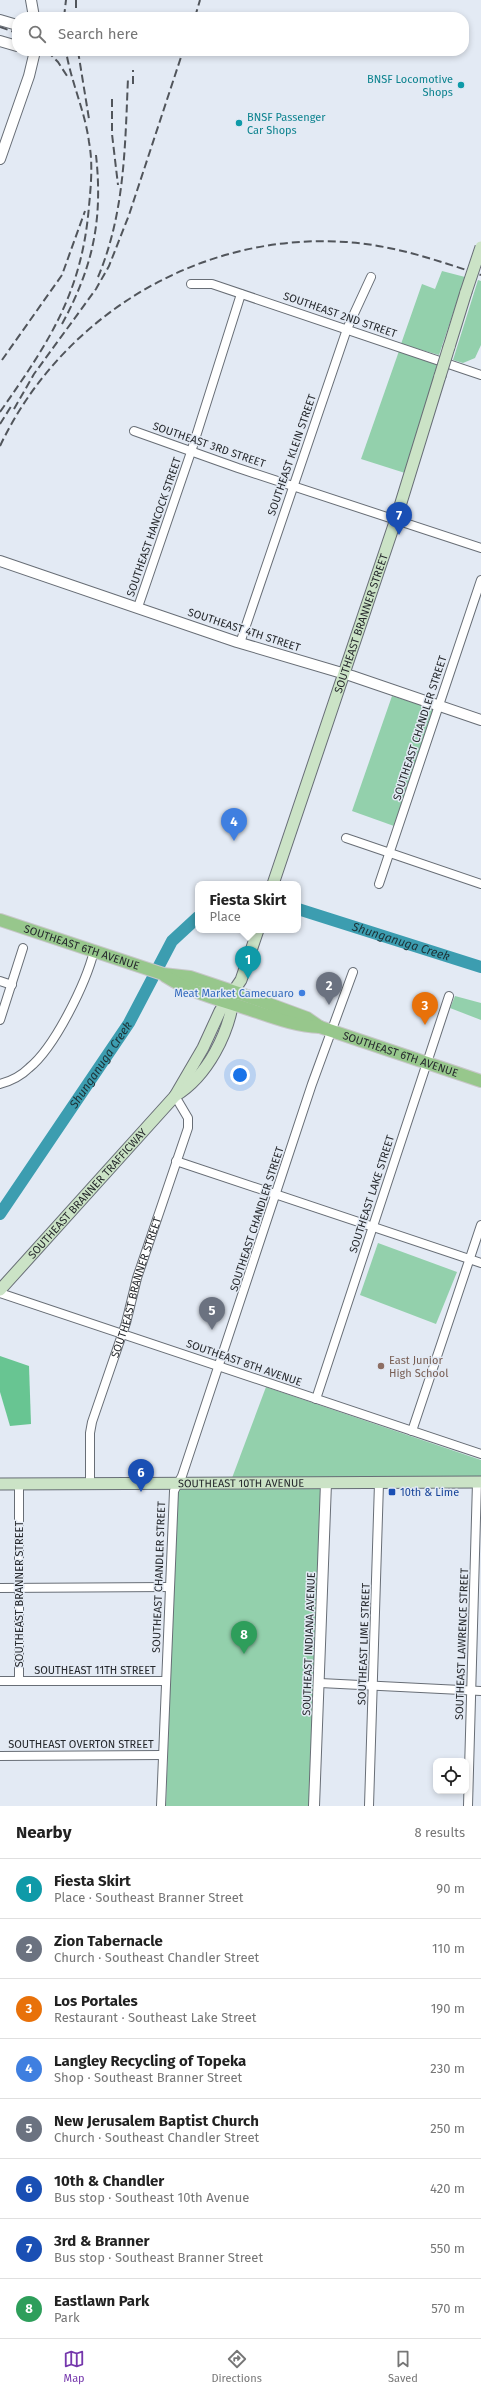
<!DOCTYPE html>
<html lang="en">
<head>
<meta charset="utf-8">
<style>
  body { margin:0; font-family:"Fira Sans",sans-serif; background:#f2f2f2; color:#222 }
  .controls { position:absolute; right:12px; bottom:12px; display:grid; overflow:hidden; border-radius:8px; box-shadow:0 2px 6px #0003 }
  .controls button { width:36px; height:36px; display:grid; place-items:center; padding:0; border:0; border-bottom:1px solid #e0e0e0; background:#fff; color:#222; font:20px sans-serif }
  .you { position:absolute; left:240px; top:1075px; width:14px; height:14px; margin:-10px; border:3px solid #fff; border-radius:50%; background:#1a73e8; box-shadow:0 0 0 6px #1a73e833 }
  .badge { display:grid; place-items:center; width:26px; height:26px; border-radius:50%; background:#7537ac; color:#fff; font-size:13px; font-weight:700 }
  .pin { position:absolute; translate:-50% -33px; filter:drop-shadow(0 1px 2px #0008) }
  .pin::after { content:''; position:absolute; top:21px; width:14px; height:12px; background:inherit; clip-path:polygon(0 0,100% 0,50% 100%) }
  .popup { position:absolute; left:195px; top:881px; width:106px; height:52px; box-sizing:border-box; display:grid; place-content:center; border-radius:8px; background:#fff; filter:drop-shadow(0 1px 3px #0005); font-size:13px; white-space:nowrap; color:#767676 }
  .popup b { font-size:15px; color:#222 }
  .popup::after { content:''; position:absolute; left:50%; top:100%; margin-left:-8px; border:8px solid transparent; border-top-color:#fff }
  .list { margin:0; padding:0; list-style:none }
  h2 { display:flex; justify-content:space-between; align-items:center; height:52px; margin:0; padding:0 16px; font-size:17px }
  h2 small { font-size:13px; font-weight:400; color:#767676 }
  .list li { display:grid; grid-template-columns:26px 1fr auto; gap:12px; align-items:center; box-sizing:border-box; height:60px; padding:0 16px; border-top:1px solid #e0e0e0 }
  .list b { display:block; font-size:15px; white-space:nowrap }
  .list p { margin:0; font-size:13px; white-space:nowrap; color:#767676 }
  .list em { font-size:13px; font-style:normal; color:#767676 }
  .icon { flex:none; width:22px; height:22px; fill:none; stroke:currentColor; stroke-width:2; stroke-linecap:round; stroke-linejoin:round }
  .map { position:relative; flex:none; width:481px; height:1806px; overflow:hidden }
  .search { position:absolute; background:#fff; box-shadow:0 2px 6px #0003; left:12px; right:12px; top:12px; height:44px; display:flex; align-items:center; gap:10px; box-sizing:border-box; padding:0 14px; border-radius:16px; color:#767676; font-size:15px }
  .sheet { height:532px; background:#fff }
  nav { display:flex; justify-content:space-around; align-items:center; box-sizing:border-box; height:56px; border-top:1px solid #e0e0e0; background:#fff; font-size:11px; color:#767676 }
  nav a { display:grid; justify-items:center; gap:2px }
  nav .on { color:#7537ac }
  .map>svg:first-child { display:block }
  .green { fill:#93d0ac }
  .forest { fill:#68c592 }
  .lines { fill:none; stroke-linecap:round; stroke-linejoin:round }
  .river { stroke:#3c9db0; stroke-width:12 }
  .minor-casing { stroke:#686e76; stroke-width:10 }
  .tertiary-casing { stroke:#686e76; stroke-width:12 }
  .secondary-casing { stroke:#686e76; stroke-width:13 }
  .primary-casing { stroke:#c7c7c8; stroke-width:14 }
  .minor { stroke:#fff; stroke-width:8 }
  .tertiary { stroke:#fff; stroke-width:10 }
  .secondary { stroke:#cbe3c6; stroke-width:11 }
  .primary { stroke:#97c78c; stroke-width:12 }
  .rail { stroke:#51555b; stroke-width:2; stroke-dasharray:8 4; stroke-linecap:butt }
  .secondary-bridge-casing { stroke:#686e76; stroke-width:13; stroke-linecap:butt }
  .secondary-bridge { stroke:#cbe3c6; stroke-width:11 }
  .culture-dot { fill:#0f9aa8; stroke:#e3eaf4; stroke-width:1.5 }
  .shop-dot { fill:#3f7fe0; stroke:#e3eaf4; stroke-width:1.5 }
  .education-dot { fill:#8d6e63; stroke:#e3eaf4; stroke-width:1.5 }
  .transit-dot { fill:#1a4fb4; stroke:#e3eaf4; stroke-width:1.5 }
  .labels { text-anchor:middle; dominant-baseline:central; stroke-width:3; stroke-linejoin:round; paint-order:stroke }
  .culture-label { font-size:11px; fill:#0d838f; stroke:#e3eaf4; text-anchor:end }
  .street-label { font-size:11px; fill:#26292d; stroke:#e3eaf4 }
  .shop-label { font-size:11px; fill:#366cbe; stroke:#e3eaf4; text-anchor:end }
  .education-label { font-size:11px; fill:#785e54; stroke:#e3eaf4; text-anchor:start }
  .transit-label { font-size:11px; fill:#164399; stroke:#e3eaf4; text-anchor:start }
  .water-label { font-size:12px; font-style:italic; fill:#1c3236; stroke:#e3eaf4 }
</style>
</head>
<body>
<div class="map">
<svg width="481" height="1806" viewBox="0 0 481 1806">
  <rect width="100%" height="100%" fill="#e3eaf4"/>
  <g class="green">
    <polygon points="442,271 465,277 439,355 401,344 422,284 435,289"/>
    <polygon points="478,280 481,281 481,345 475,358 463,363 453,360"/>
    <polygon points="399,351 437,365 405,473 361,459"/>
    <polygon points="392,696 431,708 433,711 394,826 352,811"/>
    <polygon points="455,996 481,1003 481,1020 450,1008"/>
    <polygon points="378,1243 457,1272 436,1324 360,1295"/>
    <polygon points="266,1387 481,1460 481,1478 232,1478"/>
    <polygon points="182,1488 319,1488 321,1490 310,1806 166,1806 176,1501 179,1489"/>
  </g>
  <polygon class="forest" points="0,1356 29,1366 31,1424 10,1426 0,1392"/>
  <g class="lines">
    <g class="river">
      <path id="s1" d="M298,909L481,967"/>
      <path id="s2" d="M0,1214L129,1023L172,941L198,917"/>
    </g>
    <defs>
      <g id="minor">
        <polyline points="191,284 212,284 481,375"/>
        <polyline points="134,431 238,468 481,548"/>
        <polyline points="138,607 191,452 241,294"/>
        <polyline points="240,643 347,329 371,277"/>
        <polyline points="346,838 481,884"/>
        <polyline points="379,884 481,580"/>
        <polyline points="0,981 12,985"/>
        <polyline points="0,1020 23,948"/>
        <path d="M0,1084C11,1081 21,1076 29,1068C55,1047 86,983 94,951"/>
        <polyline points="176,1161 481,1263"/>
        <polyline points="0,1293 481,1454"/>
        <polyline points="316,1399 449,996"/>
        <polyline points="412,1431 481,1225"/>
        <polyline points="19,1484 19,1681"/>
        <path id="s3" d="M90,1484V1433L92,1422L126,1323L137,1278L188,1128V1118L175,1096"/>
        <polyline points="0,1588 169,1587"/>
        <polyline points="0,1681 166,1681"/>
        <polyline points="320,1683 481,1691"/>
        <polyline points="0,1756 163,1755"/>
        <polyline points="161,1806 174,1491 182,1476 312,1084 353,972"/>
        <polyline points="369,1806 379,1483"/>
        <polyline points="468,1806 477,1482"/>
      </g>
      <g id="tertiary">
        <polyline points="31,0 34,17"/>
        <polyline points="0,20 17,25"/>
        <polyline points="0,41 17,46"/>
        <polyline points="0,159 29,76 35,51"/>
        <polyline points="0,561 237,642 352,676 481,720"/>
        <polyline points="314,1806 326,1483"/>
      </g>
      <g id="secondary">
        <polyline points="449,347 466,292"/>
        <path id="s4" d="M273,884L396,519L440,376"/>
        <polyline points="175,1096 203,1048 220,1011 241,980 258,930"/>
        <path id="s5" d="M0,1290L175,1096C208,1076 229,1033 234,996"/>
        <path id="s6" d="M0,1484L481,1482"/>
      </g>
      <g id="primary">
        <path id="s7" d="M0,920L163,974L190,977L250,997L307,1018L320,1027"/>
        <path id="s8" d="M165,976C190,992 217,999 245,1008C270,1016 293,1026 320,1027L481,1081"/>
      </g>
    </defs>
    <use href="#minor" class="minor-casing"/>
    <use href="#tertiary" class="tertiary-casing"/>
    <use href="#secondary" class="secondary-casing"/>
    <use href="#primary" class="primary-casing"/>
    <use href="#minor" class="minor"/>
    <use href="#tertiary" class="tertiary"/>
    <use href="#secondary" class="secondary"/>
    <use href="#primary" class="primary"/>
    <g class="rail">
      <polyline points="76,0 76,17"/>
      <polyline points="64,17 66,0"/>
      <polyline points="195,17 200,0"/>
      <polyline points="0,27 17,33"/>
      <polyline points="47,51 58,62 69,79"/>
      <polyline points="78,51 89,119"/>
      <polyline points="133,84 133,70"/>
      <polyline points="112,99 112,134 118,185"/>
      <path d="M98,277C125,213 125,146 128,78"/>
      <path d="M62,324C93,267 103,220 96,155"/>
      <polyline points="2,360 62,275 85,211"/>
      <polyline points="14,409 34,374 96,289 109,266 129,215 183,51"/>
      <path d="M0,412C49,342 82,293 89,206C91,185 93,163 89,142C85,111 71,82 66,51"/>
      <polyline points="0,424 12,405"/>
      <path d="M0,446C62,315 201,232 346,242C392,245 437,260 481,275"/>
    </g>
    <defs>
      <g id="secondary-bridge">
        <polyline points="466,292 481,247"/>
        <polyline points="440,376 449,347"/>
      </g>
    </defs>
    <use href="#secondary-bridge" class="secondary-bridge-casing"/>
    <use href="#secondary-bridge" class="secondary-bridge"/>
  </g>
  <g class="culture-dot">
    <circle cx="461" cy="85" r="4"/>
    <circle cx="239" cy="123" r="4"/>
  </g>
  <circle class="shop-dot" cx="302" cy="993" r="4"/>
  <circle class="education-dot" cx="381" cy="1366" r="4"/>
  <rect class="transit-dot" x="388" y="1488" width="8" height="8" rx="2"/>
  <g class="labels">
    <g class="culture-label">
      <text x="453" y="79">BNSF Locomotive<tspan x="453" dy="13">Shops</tspan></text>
      <text x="247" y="117" text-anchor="start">BNSF Passenger<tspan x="247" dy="13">Car Shops</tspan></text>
    </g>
    <g class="street-label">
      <text transform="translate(340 315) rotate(19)">SOUTHEAST 2ND STREET</text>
      <text transform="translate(209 445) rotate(19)">SOUTHEAST 3RD STREET</text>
      <text transform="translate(292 455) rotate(-71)">SOUTHEAST KLEIN STREET</text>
      <text transform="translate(154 527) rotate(-71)">SOUTHEAST HANCOCK STREET</text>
      <text stroke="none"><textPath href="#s4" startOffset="275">SOUTHEAST BRANNER STREET</textPath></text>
      <text transform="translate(244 630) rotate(18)">SOUTHEAST 4TH STREET</text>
      <text transform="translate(420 728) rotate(-72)">SOUTHEAST CHANDLER STREET</text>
      <text stroke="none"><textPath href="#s7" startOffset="86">SOUTHEAST 6TH AVENUE</textPath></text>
      <text stroke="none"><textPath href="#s8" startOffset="249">SOUTHEAST 6TH AVENUE</textPath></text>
      <text stroke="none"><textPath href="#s5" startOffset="130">SOUTHEAST BRANNER TRAFFICWAY</textPath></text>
      <text transform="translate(372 1194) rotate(-72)">SOUTHEAST LAKE STREET</text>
      <text transform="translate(257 1219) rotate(-72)">SOUTHEAST CHANDLER STREET</text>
      <text stroke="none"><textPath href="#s3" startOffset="204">SOUTHEAST BRANNER STREET</textPath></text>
      <text transform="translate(244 1363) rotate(19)">SOUTHEAST 8TH AVENUE</text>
      <text stroke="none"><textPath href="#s6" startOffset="241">SOUTHEAST 10TH AVENUE</textPath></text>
      <text transform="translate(159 1577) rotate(-88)">SOUTHEAST CHANDLER STREET</text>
      <text transform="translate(19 1594) rotate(-90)">SOUTHEAST BRANNER STREET</text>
      <text transform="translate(309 1644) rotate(-88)">SOUTHEAST INDIANA AVENUE</text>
      <text transform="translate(364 1644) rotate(-88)">SOUTHEAST LIME STREET</text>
      <text transform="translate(462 1644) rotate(-88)">SOUTHEAST LAWRENCE STREET</text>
      <text x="95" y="1670">SOUTHEAST 11TH STREET</text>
      <text x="81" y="1744">SOUTHEAST OVERTON STREET</text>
    </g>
    <g class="shop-label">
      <text x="294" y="993">Meat Market Camecuaro</text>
    </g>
    <g class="education-label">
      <text x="389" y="1360">East Junior<tspan x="389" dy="13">High School</tspan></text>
    </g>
    <g class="transit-label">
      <text x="400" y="1492">10th &amp; Lime</text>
    </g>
    <g class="water-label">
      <text stroke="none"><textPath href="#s1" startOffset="108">Shunganuga Creek</textPath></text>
      <text stroke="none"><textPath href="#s2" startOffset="180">Shunganuga Creek</textPath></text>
    </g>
  </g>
</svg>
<div class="controls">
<button><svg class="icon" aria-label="locate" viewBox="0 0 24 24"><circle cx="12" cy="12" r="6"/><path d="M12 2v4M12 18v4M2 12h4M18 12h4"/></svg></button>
</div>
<div class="you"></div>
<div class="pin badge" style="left:248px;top:979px;background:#0f9aa8">1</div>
<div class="popup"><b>Fiesta Skirt</b>Place</div>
<div class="pin badge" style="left:329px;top:1005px;background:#6b7280">2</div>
<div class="pin badge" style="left:425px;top:1025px;background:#e8710a">3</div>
<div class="pin badge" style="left:234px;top:841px;background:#3f7fe0">4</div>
<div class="pin badge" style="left:212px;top:1330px;background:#6b7280">5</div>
<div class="pin badge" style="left:141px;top:1492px;background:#1a4fb4">6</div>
<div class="pin badge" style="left:399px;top:535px;background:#1a4fb4">7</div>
<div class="pin badge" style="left:244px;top:1654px;background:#2e9e5b">8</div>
<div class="search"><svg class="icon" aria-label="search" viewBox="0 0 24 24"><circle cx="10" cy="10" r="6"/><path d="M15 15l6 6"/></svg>Search here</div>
</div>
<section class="sheet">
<h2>Nearby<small>8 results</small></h2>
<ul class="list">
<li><span class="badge" style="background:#0f9aa8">1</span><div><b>Fiesta Skirt</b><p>Place · Southeast Branner Street</p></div><em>90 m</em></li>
<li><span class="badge" style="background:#6b7280">2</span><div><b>Zion Tabernacle</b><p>Church · Southeast Chandler Street</p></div><em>110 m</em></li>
<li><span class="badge" style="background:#e8710a">3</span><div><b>Los Portales</b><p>Restaurant · Southeast Lake Street</p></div><em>190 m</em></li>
<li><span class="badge" style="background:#3f7fe0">4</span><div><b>Langley Recycling of Topeka</b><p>Shop · Southeast Branner Street</p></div><em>230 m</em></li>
<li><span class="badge" style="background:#6b7280">5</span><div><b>New Jerusalem Baptist Church</b><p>Church · Southeast Chandler Street</p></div><em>250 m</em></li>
<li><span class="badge" style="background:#1a4fb4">6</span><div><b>10th &amp; Chandler</b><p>Bus stop · Southeast 10th Avenue</p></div><em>420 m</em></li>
<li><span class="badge" style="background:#1a4fb4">7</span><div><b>3rd &amp; Branner</b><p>Bus stop · Southeast Branner Street</p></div><em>550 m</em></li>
<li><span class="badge" style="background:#2e9e5b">8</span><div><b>Eastlawn Park</b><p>Park</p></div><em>570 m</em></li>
</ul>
</section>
<nav>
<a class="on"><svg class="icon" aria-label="map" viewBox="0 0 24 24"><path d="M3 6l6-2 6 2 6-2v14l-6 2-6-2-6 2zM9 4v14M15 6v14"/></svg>Map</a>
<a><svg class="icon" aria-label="directions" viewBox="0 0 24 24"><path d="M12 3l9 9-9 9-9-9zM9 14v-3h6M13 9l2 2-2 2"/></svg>Directions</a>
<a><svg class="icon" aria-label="saved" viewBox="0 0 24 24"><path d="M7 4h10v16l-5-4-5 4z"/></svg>Saved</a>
</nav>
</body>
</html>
